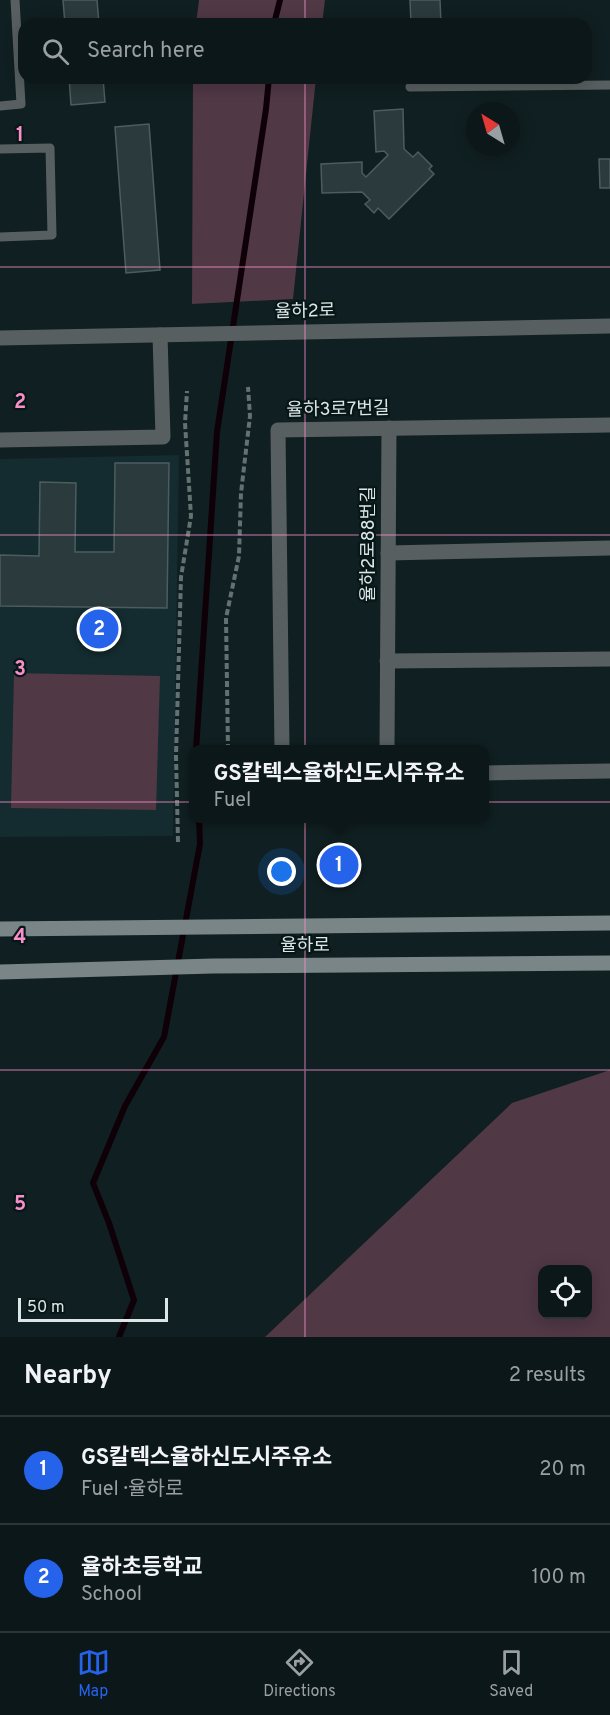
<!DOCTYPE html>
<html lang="en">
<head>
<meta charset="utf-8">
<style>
  body { margin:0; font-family:Overpass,"Noto Sans KR",sans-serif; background:#1a2426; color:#f1f3f6 }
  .controls { position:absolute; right:18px; bottom:18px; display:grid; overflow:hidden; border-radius:12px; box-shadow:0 3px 15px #0003 }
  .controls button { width:54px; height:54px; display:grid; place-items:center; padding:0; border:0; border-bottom:2px solid #2c3638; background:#0c1719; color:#f1f3f6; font:30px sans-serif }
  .compass { position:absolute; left:466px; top:102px; width:54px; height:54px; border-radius:50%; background:#0c1719; box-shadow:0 3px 15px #0003; rotate:323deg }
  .scale { position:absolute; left:18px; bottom:15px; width:150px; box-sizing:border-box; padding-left:6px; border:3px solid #dde6e7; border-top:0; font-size:16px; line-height:21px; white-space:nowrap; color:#dde6e7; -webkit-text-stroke:4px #071617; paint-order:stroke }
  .you { position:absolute; left:282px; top:872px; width:21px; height:21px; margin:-15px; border:4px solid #fff; border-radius:50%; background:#1a73e8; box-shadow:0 0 0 9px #1a73e833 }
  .badge { display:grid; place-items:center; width:39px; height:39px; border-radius:50%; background:#2563eb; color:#fff; font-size:20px; font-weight:700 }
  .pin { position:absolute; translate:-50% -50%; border:3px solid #fff; box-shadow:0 2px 6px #0006 }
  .popup { position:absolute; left:189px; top:745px; width:300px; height:78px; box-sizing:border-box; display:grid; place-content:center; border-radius:12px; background:#0c1719; filter:drop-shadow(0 2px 4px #0005); font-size:20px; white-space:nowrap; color:#9a9fa2 }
  .popup b { font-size:22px; color:#f1f3f6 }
  .popup::after { content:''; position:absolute; left:50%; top:100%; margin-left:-12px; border:12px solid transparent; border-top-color:#0c1719 }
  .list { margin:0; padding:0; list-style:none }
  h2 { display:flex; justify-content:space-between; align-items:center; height:78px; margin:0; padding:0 24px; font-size:26px }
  h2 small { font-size:20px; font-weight:400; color:#9a9fa2 }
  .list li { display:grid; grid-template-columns:39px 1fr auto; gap:18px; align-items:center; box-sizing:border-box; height:108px; padding:0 24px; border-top:2px solid #2c3638 }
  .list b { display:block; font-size:22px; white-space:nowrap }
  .list p { margin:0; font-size:20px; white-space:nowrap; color:#9a9fa2 }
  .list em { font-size:20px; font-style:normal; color:#9a9fa2 }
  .icon { flex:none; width:33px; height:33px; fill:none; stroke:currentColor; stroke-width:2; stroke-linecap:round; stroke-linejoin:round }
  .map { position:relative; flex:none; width:610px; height:1337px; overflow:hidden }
  .search { position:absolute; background:#0c1719; box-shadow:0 3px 15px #0003; left:18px; right:18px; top:18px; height:66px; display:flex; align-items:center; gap:15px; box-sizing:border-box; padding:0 21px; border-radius:18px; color:#9a9fa2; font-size:22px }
  .sheet { height:294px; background:#0c1719 }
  nav { display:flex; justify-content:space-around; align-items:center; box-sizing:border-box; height:84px; border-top:2px solid #2c3638; background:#0c1719; font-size:16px; color:#9a9fa2 }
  nav a { display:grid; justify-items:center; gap:3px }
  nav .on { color:#2563eb }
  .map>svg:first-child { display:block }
  .built { fill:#142c2f }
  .green { fill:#503845; fill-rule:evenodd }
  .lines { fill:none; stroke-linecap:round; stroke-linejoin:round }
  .stream { stroke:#0f0008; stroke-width:6 }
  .building { fill:#2b3a3c; stroke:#4d5d5f; stroke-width:1.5 }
  .path { stroke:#647172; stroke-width:4; stroke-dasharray:6 3; stroke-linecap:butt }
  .service { stroke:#585f60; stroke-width:9 }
  .minor { stroke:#585f60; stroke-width:15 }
  .tertiary { stroke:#585f60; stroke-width:15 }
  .secondary { stroke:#798586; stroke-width:15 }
  .grid { fill:none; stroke:#f98fca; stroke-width:1.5; stroke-opacity:0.55 }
  .labels { text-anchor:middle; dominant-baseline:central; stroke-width:4.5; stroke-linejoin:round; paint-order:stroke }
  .street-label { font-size:18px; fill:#dde6e7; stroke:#071617 }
  .grid-label { font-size:20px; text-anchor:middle; font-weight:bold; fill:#f98fca; stroke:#071617; stroke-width:4.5; stroke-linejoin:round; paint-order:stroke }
</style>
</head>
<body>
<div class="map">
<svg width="610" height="1337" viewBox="0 0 610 1337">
  <rect width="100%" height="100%" fill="#101f21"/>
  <polygon class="built" points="179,455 173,836 0,837 0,459"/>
  <g class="green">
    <polygon points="199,0 325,0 322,24 196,24"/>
    <polygon points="193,78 316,78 293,299 192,304"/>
    <polygon points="14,673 160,676 156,810 11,808"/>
    <path d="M610,1070V1337H265L512,1103ZM542,1270H588V1314H542Z"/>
  </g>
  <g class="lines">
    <g class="stream">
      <polyline points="274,24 280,0"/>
      <polyline points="196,750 217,432 266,109 269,78"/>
      <polyline points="119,1337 134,1300 109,1223 93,1183 125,1106 164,1037 200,844 199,818"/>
    </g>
  </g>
  <g class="building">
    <polygon points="63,0 97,0 99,24 65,24"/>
    <polygon points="410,0 440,0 441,24 411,24"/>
    <polygon points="69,78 103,78 105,102 71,105"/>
    <polygon points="403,109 404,149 413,157 418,152 432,166 429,169 434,174 389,219 378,208 374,213 365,204 370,200 362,192 322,193 321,164 362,162 362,173 366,177 388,155 384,151 376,152 374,111"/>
    <polygon points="149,124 160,270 126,273 115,127"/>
    <polygon points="599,159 610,159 610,188 600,188"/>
    <polygon points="115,463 169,463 167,608 0,606 0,555 39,556 40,482 76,483 75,552 114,552"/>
  </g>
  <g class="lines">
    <g class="path">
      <polyline points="228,750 226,618 239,556 241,493 250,416 248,387"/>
      <polyline points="178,842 176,756 181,577 191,516 185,423 187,391"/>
    </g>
    <g class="service">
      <polyline points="410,87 610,85"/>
      <polyline points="0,106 21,104 15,0"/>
      <polyline points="0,149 50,148 52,235 0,237"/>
    </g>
    <g class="minor">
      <polyline points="0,440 163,437 160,335"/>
      <polyline points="388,553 610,548"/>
      <polyline points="387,661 610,659"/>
      <polyline points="282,750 278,430 610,425"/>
      <polyline points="387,750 389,428"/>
      <polyline points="484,773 610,771"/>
    </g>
    <polyline class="tertiary" points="0,338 610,326"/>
    <g class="secondary">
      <polyline points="0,929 610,923"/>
      <polyline points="0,972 213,966 610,963"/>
    </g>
  </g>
  <path class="grid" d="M305,0V24M305,78V1337M0,267H610M0,535H610M0,802H610M0,1070H610"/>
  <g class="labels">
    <g class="street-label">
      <text transform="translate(305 312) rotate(-1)">율하2로</text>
      <text transform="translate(338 410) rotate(-1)">율하3로7번길</text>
      <text transform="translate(369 544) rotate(-90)">율하2로88번길</text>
      <text x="305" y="946">율하로</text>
    </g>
  </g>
  <g class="grid-label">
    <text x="20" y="141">1</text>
    <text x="20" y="408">2</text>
    <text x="20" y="675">3</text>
    <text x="20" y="943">4</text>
    <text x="20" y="1210">5</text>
  </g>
</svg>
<div class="controls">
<button><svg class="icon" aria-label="locate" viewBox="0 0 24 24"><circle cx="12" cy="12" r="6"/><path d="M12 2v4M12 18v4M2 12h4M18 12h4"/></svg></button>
</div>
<svg class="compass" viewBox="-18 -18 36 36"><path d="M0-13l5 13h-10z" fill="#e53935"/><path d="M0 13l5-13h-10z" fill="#9a9fa2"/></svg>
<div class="scale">50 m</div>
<div class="you"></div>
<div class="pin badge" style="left:339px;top:865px">1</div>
<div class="popup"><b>GS칼텍스율하신도시주유소</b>Fuel</div>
<div class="pin badge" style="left:99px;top:629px">2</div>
<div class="search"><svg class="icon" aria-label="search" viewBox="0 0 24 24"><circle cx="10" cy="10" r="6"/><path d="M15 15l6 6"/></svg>Search here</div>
</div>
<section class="sheet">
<h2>Nearby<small>2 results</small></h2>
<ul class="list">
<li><span class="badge">1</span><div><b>GS칼텍스율하신도시주유소</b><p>Fuel · 율하로</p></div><em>20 m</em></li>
<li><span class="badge">2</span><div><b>율하초등학교</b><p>School</p></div><em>100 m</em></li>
</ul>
</section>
<nav>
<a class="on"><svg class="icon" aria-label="map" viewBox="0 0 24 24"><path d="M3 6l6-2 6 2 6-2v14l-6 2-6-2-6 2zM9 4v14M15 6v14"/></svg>Map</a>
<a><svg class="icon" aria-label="directions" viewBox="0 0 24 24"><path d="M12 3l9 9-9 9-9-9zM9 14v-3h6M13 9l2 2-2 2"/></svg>Directions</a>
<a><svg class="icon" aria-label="saved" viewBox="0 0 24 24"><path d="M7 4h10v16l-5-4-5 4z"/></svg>Saved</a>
</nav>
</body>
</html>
